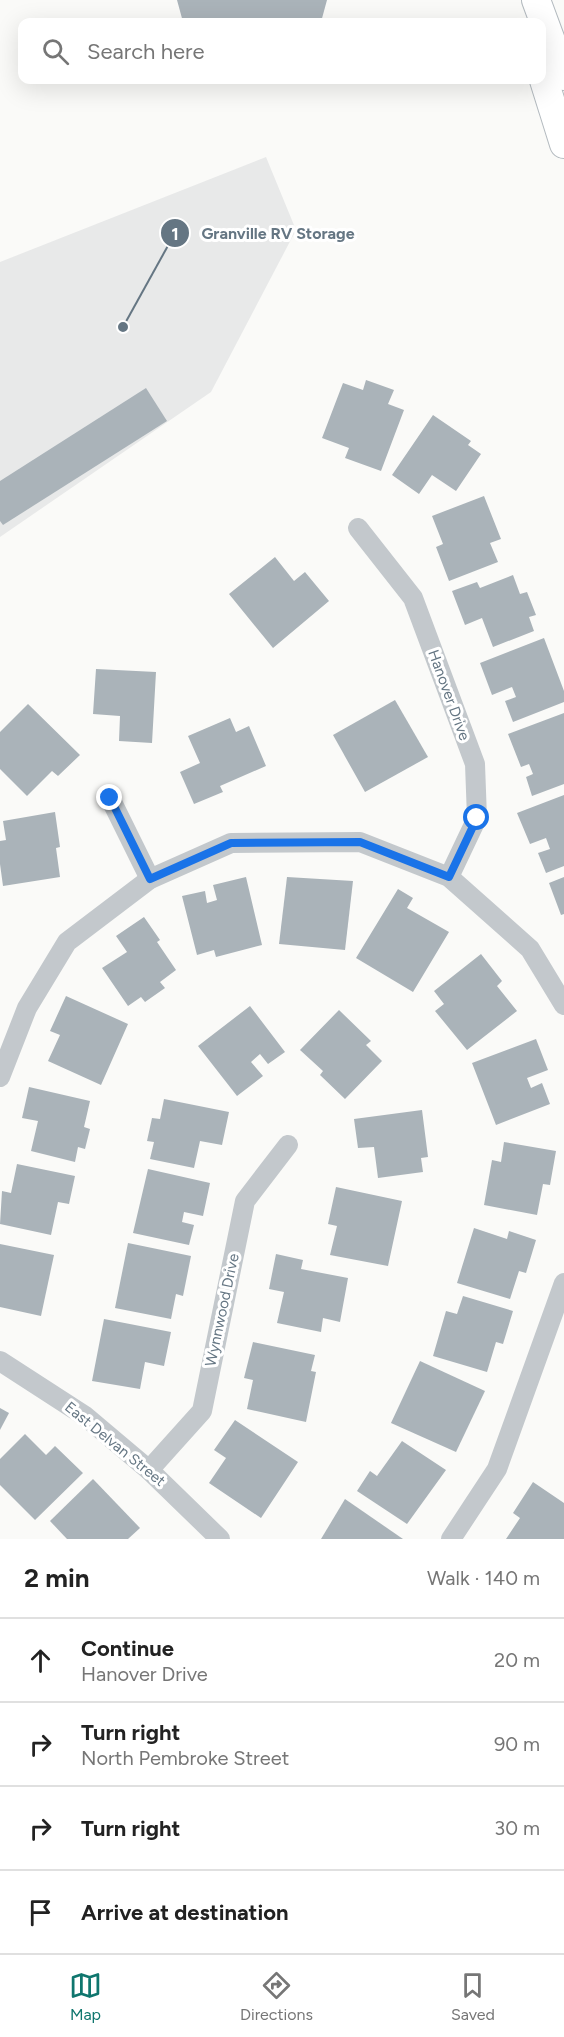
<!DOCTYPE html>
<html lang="en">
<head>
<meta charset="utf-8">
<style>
  body { margin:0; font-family:Figtree,sans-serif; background:#f2f2f2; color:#222 }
  .stop { position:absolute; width:18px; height:18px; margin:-14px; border:4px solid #1a73e8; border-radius:50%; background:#fff }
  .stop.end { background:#1a73e8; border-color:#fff; box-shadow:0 2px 6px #0008 }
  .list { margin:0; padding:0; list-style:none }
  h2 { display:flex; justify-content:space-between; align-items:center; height:78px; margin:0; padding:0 24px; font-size:26px }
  h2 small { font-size:20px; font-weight:400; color:#767676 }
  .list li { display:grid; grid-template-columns:39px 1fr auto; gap:18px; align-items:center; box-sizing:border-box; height:84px; padding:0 24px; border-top:2px solid #e0e0e0 }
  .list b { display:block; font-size:22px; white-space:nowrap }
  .list p { margin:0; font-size:20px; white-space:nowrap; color:#767676 }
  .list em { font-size:20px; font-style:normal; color:#767676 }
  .icon { flex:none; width:33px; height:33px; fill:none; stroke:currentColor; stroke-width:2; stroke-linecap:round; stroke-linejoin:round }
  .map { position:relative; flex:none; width:564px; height:1539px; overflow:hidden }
  .search { position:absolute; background:#fff; box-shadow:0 6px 24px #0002; left:18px; right:18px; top:18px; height:66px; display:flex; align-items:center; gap:15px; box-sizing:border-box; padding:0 21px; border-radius:12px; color:#767676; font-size:22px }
  .sheet { height:414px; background:#fff }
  nav { display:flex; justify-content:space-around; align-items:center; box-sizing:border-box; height:84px; border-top:2px solid #e0e0e0; background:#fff; font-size:16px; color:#767676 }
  nav a { display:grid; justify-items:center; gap:3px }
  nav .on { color:#0f766e }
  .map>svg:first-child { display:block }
  .built { fill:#e8e9e9 }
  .building { fill:#aab3b9 }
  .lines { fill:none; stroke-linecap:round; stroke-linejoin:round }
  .secondary-casing { stroke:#b3babf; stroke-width:30 }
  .minor { stroke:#c3c8cc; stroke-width:20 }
  .secondary { stroke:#fff; stroke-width:28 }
  .route { stroke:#1a73e8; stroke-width:8 }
  .labels { text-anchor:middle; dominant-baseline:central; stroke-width:6; stroke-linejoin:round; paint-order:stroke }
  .street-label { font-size:15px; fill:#657683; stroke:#fff }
  .leader { fill:none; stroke:#657683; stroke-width:2 }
  .callout-dot { fill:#657683; stroke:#fff; stroke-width:2 }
  .mark-label { font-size:18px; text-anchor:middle; font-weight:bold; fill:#fff }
  .callout-label { font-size:16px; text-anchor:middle; font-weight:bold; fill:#657683; stroke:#fff; stroke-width:6; stroke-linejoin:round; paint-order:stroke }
</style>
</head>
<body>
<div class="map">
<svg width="564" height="1539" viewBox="0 0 564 1539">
  <rect width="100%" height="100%" fill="#fafaf8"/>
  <polygon class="built" points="266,157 296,230 211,392 0,537 0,262"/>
  <g class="building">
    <polygon points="177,0 327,0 321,22 183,22"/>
    <polygon points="366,380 394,390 388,404 404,410 381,471 345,458 349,448 322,438 343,383 363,390"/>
    <polygon points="146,388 167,421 3,525 0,521 0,481"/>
    <polygon points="433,415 471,441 468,445 481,454 456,491 432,475 419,494 392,475"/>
    <polygon points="484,496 501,539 490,543 498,562 449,581 436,547 443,544 432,516"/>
    <polygon points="275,557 294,581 305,572 329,601 273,648 229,594"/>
    <polygon points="513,575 520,594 527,592 536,615 529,617 534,631 493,647 482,618 465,625 452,591 477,582 480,588"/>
    <polygon points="544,638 564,691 564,702 513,722 505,701 516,697 512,687 492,695 480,663"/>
    <polygon points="96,669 156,672 152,743 119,741 120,716 93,714"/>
    <polygon points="395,700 428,757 365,792 333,735"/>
    <polygon points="28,704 80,755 58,776 52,771 27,796 0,769 0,732"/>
    <polygon points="564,713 564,784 532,796 526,777 533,774 529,764 521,767 508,734"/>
    <polygon points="230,718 236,732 249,726 266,766 220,786 223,792 194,804 180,772 200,763 188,736"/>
    <polygon points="564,795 564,866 546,873 538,853 550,849 546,838 530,844 517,813"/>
    <polygon points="55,812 60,847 56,848 60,877 3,886 0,864 0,841 6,840 3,821"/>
    <polygon points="246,877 262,945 216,957 214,950 197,955 182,896 205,891 207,903 217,900 213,885"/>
    <polygon points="287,877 353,881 345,950 279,944"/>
    <polygon points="564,877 564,914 561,915 549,883"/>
    <polygon points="398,889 413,898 407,908 449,932 413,992 356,958"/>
    <polygon points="144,917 160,940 157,942 176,970 160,982 165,988 145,1002 141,997 128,1006 102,968 127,952 116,936"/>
    <polygon points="481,954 502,981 497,986 517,1011 467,1050 435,1011 444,1004 434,991"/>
    <polygon points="66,996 128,1024 101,1085 48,1061 60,1035 50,1031"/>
    <polygon points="250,1006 285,1052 268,1064 260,1054 251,1062 263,1076 237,1096 198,1046"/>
    <polygon points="339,1010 371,1041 366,1045 382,1061 345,1099 320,1075 323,1071 300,1050"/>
    <polygon points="536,1039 548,1070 527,1078 531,1088 542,1083 550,1104 496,1125 472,1063"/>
    <polygon points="29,1087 90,1101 84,1127 90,1129 85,1149 78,1147 75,1162 31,1151 38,1121 22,1118"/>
    <polygon points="164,1099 229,1112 222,1145 200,1141 194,1168 150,1159 154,1142 147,1141 152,1118 160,1119"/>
    <polygon points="422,1110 428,1157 421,1158 423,1172 378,1178 374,1147 358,1148 354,1119"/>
    <polygon points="504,1142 556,1151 550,1185 543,1184 537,1215 484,1205 492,1160 501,1162"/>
    <polygon points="17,1164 75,1176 69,1204 58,1202 51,1235 0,1224 2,1191 11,1193"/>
    <polygon points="148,1169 210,1183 203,1216 184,1212 182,1222 194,1225 189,1245 133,1233"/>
    <polygon points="336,1187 402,1201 388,1266 330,1255 337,1226 328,1224"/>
    <polygon points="474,1228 507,1239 509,1231 536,1240 526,1273 519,1271 510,1299 457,1283"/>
    <polygon points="128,1243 191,1256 183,1296 176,1294 171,1319 115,1308"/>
    <polygon points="0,1244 54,1255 41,1316 0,1307"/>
    <polygon points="276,1254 303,1260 301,1269 348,1278 340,1322 323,1318 321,1332 277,1323 284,1292 269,1289"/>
    <polygon points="463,1296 513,1311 503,1344 496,1342 487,1372 433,1356 446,1311 457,1314"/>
    <polygon points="104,1319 171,1332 164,1366 145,1362 140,1389 92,1381"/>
    <polygon points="253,1342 315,1355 311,1371 316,1372 306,1422 247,1409 253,1380 244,1378"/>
    <polygon points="420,1361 485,1391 456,1452 391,1423"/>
    <polygon points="0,1408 9,1413 0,1430"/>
    <polygon points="235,1420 298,1462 261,1518 209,1483 226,1458 214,1450"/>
    <polygon points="25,1434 46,1455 55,1446 83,1473 35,1520 0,1485 0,1459"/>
    <polygon points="402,1441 446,1470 407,1524 357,1491 370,1471 377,1476"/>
    <polygon points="93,1479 140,1528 128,1539 67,1539 50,1521"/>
    <polygon points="533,1482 564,1503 564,1539 506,1539 520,1518 513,1513"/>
    <polygon points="345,1499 403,1539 321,1539"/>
  </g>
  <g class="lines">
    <defs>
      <g id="secondary">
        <polyline points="536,0 564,76"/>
        <polyline points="542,74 564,144"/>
      </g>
    </defs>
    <use href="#secondary" class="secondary-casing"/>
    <g class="minor">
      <polyline points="358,528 413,598 475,764 477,818 449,877"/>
      <polyline points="110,798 150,879"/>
      <polyline points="0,1077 27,1008 67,942 150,879 231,843 360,842 449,877 530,949 564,1005"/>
      <polyline points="0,1361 85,1416 149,1470 220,1539"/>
      <polyline points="149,1470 202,1411 245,1201 288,1145"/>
      <polyline points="451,1539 497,1469 564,1283"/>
    </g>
    <use href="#secondary" class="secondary"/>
  </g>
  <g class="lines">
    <polyline class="route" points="110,798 150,879 231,843 360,842 449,877 477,818"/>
  </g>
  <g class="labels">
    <g class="street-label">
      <text transform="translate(449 695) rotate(70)">Hanover Drive</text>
      <text transform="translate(222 1310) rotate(-78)">Wynnwood Drive</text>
      <text transform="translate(115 1444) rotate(39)">East Delvan Street</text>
    </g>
  </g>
  <path class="leader" d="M123 327L175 233"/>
  <g class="callout-dot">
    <circle cx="123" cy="327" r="6"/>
    <circle cx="175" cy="233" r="15"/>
  </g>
  <g class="mark-label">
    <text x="175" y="240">1</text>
  </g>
  <g class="callout-label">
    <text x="278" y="239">Granville RV Storage</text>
  </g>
</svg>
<div class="stop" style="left:477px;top:818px"></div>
<div class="stop end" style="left:110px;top:798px"></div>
<div class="search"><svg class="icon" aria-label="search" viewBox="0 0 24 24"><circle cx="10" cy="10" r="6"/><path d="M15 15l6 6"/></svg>Search here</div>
</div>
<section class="sheet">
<h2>2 min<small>Walk · 140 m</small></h2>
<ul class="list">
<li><svg class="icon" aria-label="ahead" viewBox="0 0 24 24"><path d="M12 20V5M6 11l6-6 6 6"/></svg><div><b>Continue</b><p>Hanover Drive</p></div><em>20 m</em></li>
<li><svg class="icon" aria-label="right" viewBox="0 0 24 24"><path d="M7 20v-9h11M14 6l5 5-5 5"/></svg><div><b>Turn right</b><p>North Pembroke Street</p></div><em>90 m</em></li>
<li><svg class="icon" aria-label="right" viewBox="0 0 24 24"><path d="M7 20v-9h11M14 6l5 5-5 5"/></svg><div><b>Turn right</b></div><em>30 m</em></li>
<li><svg class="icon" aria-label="arrive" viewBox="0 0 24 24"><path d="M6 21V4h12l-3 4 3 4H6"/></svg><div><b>Arrive at destination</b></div></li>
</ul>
</section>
<nav>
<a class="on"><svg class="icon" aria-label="map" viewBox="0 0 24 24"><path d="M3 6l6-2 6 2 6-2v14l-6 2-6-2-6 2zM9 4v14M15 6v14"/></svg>Map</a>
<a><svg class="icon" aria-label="directions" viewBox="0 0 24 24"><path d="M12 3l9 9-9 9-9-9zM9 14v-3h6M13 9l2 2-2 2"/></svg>Directions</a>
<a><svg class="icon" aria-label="saved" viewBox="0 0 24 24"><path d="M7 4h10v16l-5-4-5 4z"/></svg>Saved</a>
</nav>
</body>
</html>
